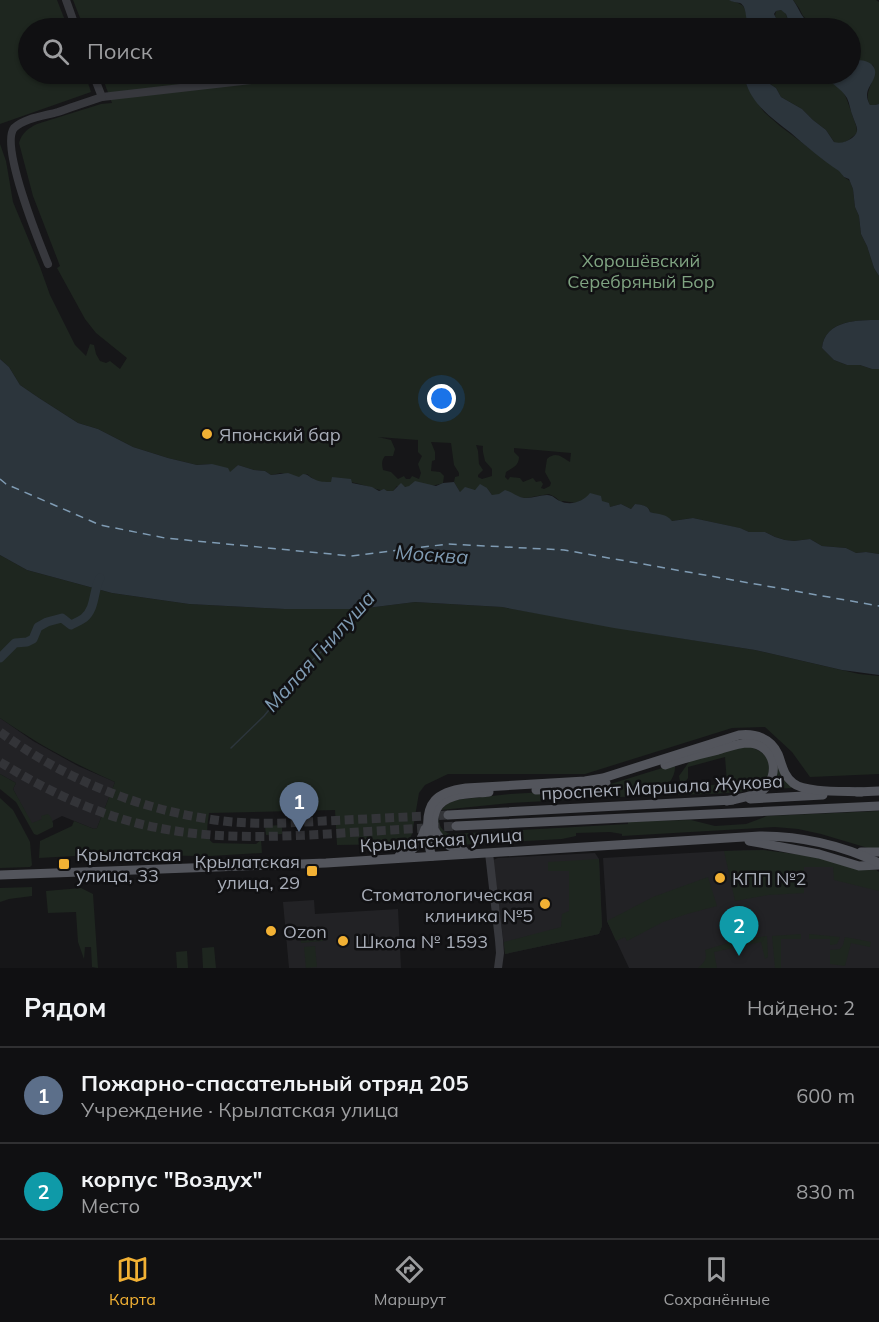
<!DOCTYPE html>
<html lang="ru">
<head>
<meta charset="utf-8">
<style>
  body { margin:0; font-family:Mulish,sans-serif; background:#1e1e20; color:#f1f3f6 }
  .you { position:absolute; left:442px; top:399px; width:21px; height:21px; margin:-15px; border:4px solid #fff; border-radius:50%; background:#1a73e8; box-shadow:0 0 0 9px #1a73e833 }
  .badge { display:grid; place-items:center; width:39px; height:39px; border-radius:50%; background:#f2b134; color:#fff; font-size:20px; font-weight:700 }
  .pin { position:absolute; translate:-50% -50px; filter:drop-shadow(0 2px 3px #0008) }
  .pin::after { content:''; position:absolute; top:32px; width:21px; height:18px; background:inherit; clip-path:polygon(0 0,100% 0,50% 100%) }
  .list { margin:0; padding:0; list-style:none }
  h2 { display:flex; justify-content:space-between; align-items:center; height:78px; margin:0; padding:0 24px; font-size:26px }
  h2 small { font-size:20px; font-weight:400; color:#9c9d9f }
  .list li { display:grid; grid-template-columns:39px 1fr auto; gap:18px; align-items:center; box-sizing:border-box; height:96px; padding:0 24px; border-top:2px solid #303032 }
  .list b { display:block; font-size:22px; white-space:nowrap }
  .list p { margin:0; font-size:20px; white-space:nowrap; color:#9c9d9f }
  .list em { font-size:20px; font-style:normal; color:#9c9d9f }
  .icon { flex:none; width:33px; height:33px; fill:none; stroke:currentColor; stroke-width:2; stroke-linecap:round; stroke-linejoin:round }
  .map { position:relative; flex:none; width:879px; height:968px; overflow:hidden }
  .search { position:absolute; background:#101012; box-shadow:0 2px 4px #0004; left:18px; right:18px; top:18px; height:66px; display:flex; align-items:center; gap:15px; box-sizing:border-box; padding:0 21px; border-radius:33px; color:#9c9d9f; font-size:22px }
  .sheet { height:270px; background:#101012 }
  nav { display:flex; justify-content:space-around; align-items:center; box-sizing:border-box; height:84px; border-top:2px solid #303032; background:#101012; font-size:16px; color:#9c9d9f }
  nav a { display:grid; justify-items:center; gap:3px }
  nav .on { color:#f2b134 }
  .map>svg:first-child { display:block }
  .built { fill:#222225 }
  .green { fill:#1e261f; fill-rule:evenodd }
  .water { fill:#2c353c }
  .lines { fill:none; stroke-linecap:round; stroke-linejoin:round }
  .stream { stroke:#2c353c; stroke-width:1.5 }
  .river { stroke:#2c353c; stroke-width:9 }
  .ferry { stroke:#7f9bb3; stroke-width:1.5; stroke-dasharray:8 6; stroke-linecap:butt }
  .major-tunnel { stroke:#333438; stroke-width:9; stroke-dasharray:9 4.5; stroke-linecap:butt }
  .minor { stroke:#37383d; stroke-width:8 }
  .major { stroke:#53555c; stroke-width:9 }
  .poi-dot { fill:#f2b134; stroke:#111113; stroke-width:2 }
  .labels { text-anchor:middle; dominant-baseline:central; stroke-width:5; stroke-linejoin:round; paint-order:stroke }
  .park-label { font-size:18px; fill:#7fa381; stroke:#111113 }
  .poi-label { font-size:18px; fill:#a8adb8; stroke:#111113; text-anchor:start }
  .street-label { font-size:18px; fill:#a8adb8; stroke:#111113 }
  .water-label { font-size:20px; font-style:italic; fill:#7f9bb3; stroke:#111113 }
</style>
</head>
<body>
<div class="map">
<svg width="879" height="968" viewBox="0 0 879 968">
  <rect width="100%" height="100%" fill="#161618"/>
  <g class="built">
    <polygon points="0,718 33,741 78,766 115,782 97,828 94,829 62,816 35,830 13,789 16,783 0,774"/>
    <polygon points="763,850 863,870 876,870 879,872 879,968 629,968 607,921 603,858 724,851"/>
    <polygon points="595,853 599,859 602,926 599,934 505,954 493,860 498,858"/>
    <polygon points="314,900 315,914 398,909 401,968 289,968 283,902"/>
  </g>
  <g class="green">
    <polygon points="0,0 57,0 68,28 28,28 28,74 85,74 91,92 0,124"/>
    <path d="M73,0H730C733,2 737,2 740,4C748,7 745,21 750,28H84Z"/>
    <path d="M793,0H876L879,2V104L875,105H870C862,90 879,80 873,65L858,60L851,62L850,28H827L814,26L803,16L799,8Z"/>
    <polygon points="776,11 781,10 785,12 791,28 781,28 775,16"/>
    <path d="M101,74H748L745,78L746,84L753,97L764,112L780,126L840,171L844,177L850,181L853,189L855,207L859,216L861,234L867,246L874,268L879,276V320C858,320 825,320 822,348L834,360L847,365H860L872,369H879V554L866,552L855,553L846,548L822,546L810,539L794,541L785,540L775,537L765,532H749L739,528L693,518L672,521L650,512L649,509C645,505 641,505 635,504L631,509L621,504L610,507L585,499L576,503L563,501L561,502L555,497L549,494L526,498L492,495L487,488L460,492L454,482L455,477L459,476V473L454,465L451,443L431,442L435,452V460L432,461L431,471L440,472L444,476L443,483C433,487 408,488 397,486L393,491C378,492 365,484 350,482C340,481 329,483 320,482C315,481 311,477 307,474L299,478L281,473L271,475L265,471L254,470L238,465L230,473L211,464L197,465L168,458L133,447L98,429L78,423L39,398L20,385L9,367L0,359V144L6,161L13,202L40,267L50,295L75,345L86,356L90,344L94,345L96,354L100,361L106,363L110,361L120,369L127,358L96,333L85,319L57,268L60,266L33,196L19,143C22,133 27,129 37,124L101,104L112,103ZM378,437L418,440V452L422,456L418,464L421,473L419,479L412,476L410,479H406L404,476L398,479L391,472L383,470C382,465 381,461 385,456H393L395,449L391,440ZM476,445L483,446C482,451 484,456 485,461L492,469V476L482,479L478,477V475L483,470L479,464L478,451ZM514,448L571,453L570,462C561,457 556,451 547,459L545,472L551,483L550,486L544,489L541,488L543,484L541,481L536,482L533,478L523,482L520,478L510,477L508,480L505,477L506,472C512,468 519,466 519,457L514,452Z"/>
    <path d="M762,74H823C827,78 830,80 835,83C846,93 847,100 852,114C854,121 857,125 857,133C850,139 844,145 835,143L826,130L813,120L802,109L781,97L776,88L767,82Z"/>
    <path d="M0,555L27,570L112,593L189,604L285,609H359L415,602L502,607L642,632L755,650L859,674L879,676V774L810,777L792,752L765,727L732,728L585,774H448L425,785L419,793L412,834L409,840L404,844L337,845L335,810L209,813C208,823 204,837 213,843L256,844L261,840L262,853L210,856L91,855L39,858L40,841L72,826L74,821L94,829L97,828L115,782C72,763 38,744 0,718Z"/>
    <path d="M749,746C760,751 769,754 769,768C769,776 765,784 758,788C747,794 693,794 677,795L673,792V788L725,784L727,782L725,757L688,767V778L686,781H680L679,776L691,759Z"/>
    <polygon points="777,763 781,776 792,788 769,789"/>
    <path d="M672,765L675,766C676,776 666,789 658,795L510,803L441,810L448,803L455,800L510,794L581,790L604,786Z"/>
    <path d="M0,774L16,783L13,789L32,823L42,819L41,816L48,814C51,816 54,823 53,827L37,835L34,834L16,802L0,789Z"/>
    <polygon points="0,798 13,810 28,838 30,842 32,865 30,867 0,868"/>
    <path d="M879,811V849L868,848L821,834L798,829L775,827L622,836V834L610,832L576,833V836L562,839L458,845C440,840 436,832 439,814C438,824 440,830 450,834L628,824V821H632L691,820L715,826L746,824L767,816Z"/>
    <polygon points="282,825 282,834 266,835 265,826"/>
    <polygon points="763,850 819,857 863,870 876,870 879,872 879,891 834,880 833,867 804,867 804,893 768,895 735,901 724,851"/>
    <polygon points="599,859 602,926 599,934 505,954 504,942 561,927 562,914 569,911 569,871 548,871 548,862"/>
    <polygon points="708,877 717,906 687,914 663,922 627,941 625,937 616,941 607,921 653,897"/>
    <polygon points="32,887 32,896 9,899 0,902 0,888"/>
    <polygon points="81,888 93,894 98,968 92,967 91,947 85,947 84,959 78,942 76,912 48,913 46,891"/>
    <polygon points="323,930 323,941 301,943 300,932"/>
    <polygon points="801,934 801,939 781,939 781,968 775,968 772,936"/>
    <polygon points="809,934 840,937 837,944 830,945 830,939 809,939"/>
    <polygon points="767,936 768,957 765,959 761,942 741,946 740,940"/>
    <polygon points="845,937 871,942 870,947 851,943 845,966 830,964 830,950 840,949 843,945"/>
    <path d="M731,942L732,948L714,952L717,968H698C703,963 708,960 705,950Z"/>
    <polygon points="315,946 317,967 306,968 304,947"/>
    <polygon points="214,947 216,968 203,968 202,948"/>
    <polygon points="187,951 188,968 177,968 176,952"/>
  </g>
  <g class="water">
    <path d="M729,0H793C799,8 802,20 812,25C816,27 823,27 827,28H791L786,14L781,10L776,11L774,14L781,28H750C744,20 748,7 740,3C736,2 732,2 729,0Z"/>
    <path d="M858,60C868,60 879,66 874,78C870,88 863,92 870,105H875L879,104V276L874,268L867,246L861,234L859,216L855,207L853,189L849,179L844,177L839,171C822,160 806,146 791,133C772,118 752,105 745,80L748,74H762L767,82L776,88L781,97L802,109L813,120L826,130L834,142C840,144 846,142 852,138C861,131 856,126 853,117C850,110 850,104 847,98C841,88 830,83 823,74H850L851,62Z"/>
    <path d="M879,320V369H872L860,365H847L834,360L822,348C825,320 858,320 879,320Z"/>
    <path d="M0,359L9,367L20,385L39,398L78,423L98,429L133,447L168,458L197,465L212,464L228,468L230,472L238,465L254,470L265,471L271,475L288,473L299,477L303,474C308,474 309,477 314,479C319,482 325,482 331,482L332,477L351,479L352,483L372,487L379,491L384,489L387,491H393L401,483L405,487L409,486L415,481L436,486L443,483L454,482L460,492L465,487L475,490L480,484L487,488L492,495L499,494L505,490C512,492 513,494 518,496C527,501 538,495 547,495C553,495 555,499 560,501C570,506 583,502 590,493L601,496L602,501L609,503L610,507L621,504L631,509L635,504C642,505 648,505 650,512C659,515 666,513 672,521L693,518L740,528L749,532H765L775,537L785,540L794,541L810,539L822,546L846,548L856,553L866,552L879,554V675L842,670L755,650L614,628L502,607L415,602L359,609H285L189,604L112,593L27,570L0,555Z"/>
  </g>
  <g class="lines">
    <polyline class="stream" points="231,748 264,716 300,672 342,632 361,608"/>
    <path class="river" d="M0,658L15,643L27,642L33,639L38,627L47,622L62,618L71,625C75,623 80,621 84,618C96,608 93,590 100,578"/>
    <polyline class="ferry" points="0,479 6,484 100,525 165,538 351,556 448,544 564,550 879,606"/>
    <g class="major-tunnel">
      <path d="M0,732C66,780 142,811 223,821C257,825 290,823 324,821C365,819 406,817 448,815"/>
      <path d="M0,762C50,793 106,819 164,829C218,839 273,837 328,834C371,831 413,829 456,826"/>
    </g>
    <g class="minor">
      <polyline points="66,0 76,28"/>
      <polyline points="689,28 703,28"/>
      <polyline points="102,97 303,74"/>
      <path d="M48,264C39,242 0,146 14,128C25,118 44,116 58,112C72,107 87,102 102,97L93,74"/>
      <polyline points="489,853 499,940 500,953 498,968"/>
    </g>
    <g class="major">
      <path d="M665,765C682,759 700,754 718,750C728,747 739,743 749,743C775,745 781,775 763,790C754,797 738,798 727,801"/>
      <polyline points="536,790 581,788 606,783"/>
      <polyline points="857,792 879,791"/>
      <polyline points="750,799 823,795"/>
      <polyline points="448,815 733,800"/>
      <polyline points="456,826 879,806"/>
      <path d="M435,831C442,843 451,848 464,851"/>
      <path d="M434,839C434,830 432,819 436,810C444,792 473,794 489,792"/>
      <polyline points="749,841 819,854 859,866 879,865"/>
      <polyline points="861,852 879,852"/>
      <path d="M399,856C414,851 420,844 425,829"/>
      <path d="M432,856C429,849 428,841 428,833C425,802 437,792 466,788L585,781L603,778L739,735C755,733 771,738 778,754C782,764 783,775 793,783C805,793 845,791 862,792"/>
      <path d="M0,875L326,863L760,836C802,836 841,845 879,863"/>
    </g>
  </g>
  <g class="poi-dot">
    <circle cx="207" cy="434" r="6"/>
    <rect x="58" y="858" width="12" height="12" rx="3"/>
    <rect x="306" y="865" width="12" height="12" rx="3"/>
    <circle cx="720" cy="878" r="6"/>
    <circle cx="545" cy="904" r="6"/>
    <circle cx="271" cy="931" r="6"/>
    <circle cx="343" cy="941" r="6"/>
  </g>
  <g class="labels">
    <g class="park-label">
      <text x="641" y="260">Хорошёвский<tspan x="641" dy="21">Серебряный Бор</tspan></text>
    </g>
    <g class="poi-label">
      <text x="219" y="434">Японский бар</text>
      <text x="76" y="854">Крылатская<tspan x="76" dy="21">улица, 33</tspan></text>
      <text x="300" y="861" text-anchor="end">Крылатская<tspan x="300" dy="21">улица, 29</tspan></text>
      <text x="732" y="878">КПП №2</text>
      <text x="533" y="894" text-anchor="end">Стоматологическая<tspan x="533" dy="21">клиника №5</tspan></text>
      <text x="283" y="931">Ozon</text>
      <text x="355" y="941">Школа № 1593</text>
    </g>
    <g class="street-label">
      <text transform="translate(662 787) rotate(-3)">проспект Маршала Жукова</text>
      <text transform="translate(441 840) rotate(-4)">Крылатская улица</text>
    </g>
    <g class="water-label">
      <text transform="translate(432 554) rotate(4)">Москва</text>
      <text transform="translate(319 651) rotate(-48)">Малая Гнилуша</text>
    </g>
  </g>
</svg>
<div class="you"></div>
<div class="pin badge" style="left:299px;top:832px;background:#5c6f8a">1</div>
<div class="pin badge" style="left:739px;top:956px;background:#0f9aa8">2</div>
<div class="search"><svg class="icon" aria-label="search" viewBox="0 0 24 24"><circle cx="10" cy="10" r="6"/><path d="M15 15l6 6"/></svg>Поиск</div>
</div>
<section class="sheet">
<h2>Рядом<small>Найдено: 2</small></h2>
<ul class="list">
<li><span class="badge" style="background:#5c6f8a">1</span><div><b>Пожарно-спасательный отряд 205</b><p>Учреждение · Крылатская улица</p></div><em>600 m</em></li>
<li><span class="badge" style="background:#0f9aa8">2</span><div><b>корпус &quot;Воздух&quot;</b><p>Место</p></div><em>830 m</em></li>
</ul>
</section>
<nav>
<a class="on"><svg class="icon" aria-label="map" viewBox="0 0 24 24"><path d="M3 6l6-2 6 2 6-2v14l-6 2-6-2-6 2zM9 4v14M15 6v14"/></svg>Карта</a>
<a><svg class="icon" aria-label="directions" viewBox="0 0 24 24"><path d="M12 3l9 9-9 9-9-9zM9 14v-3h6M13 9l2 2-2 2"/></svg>Маршрут</a>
<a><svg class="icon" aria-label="saved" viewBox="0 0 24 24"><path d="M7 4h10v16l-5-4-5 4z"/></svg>Сохранённые</a>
</nav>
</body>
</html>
